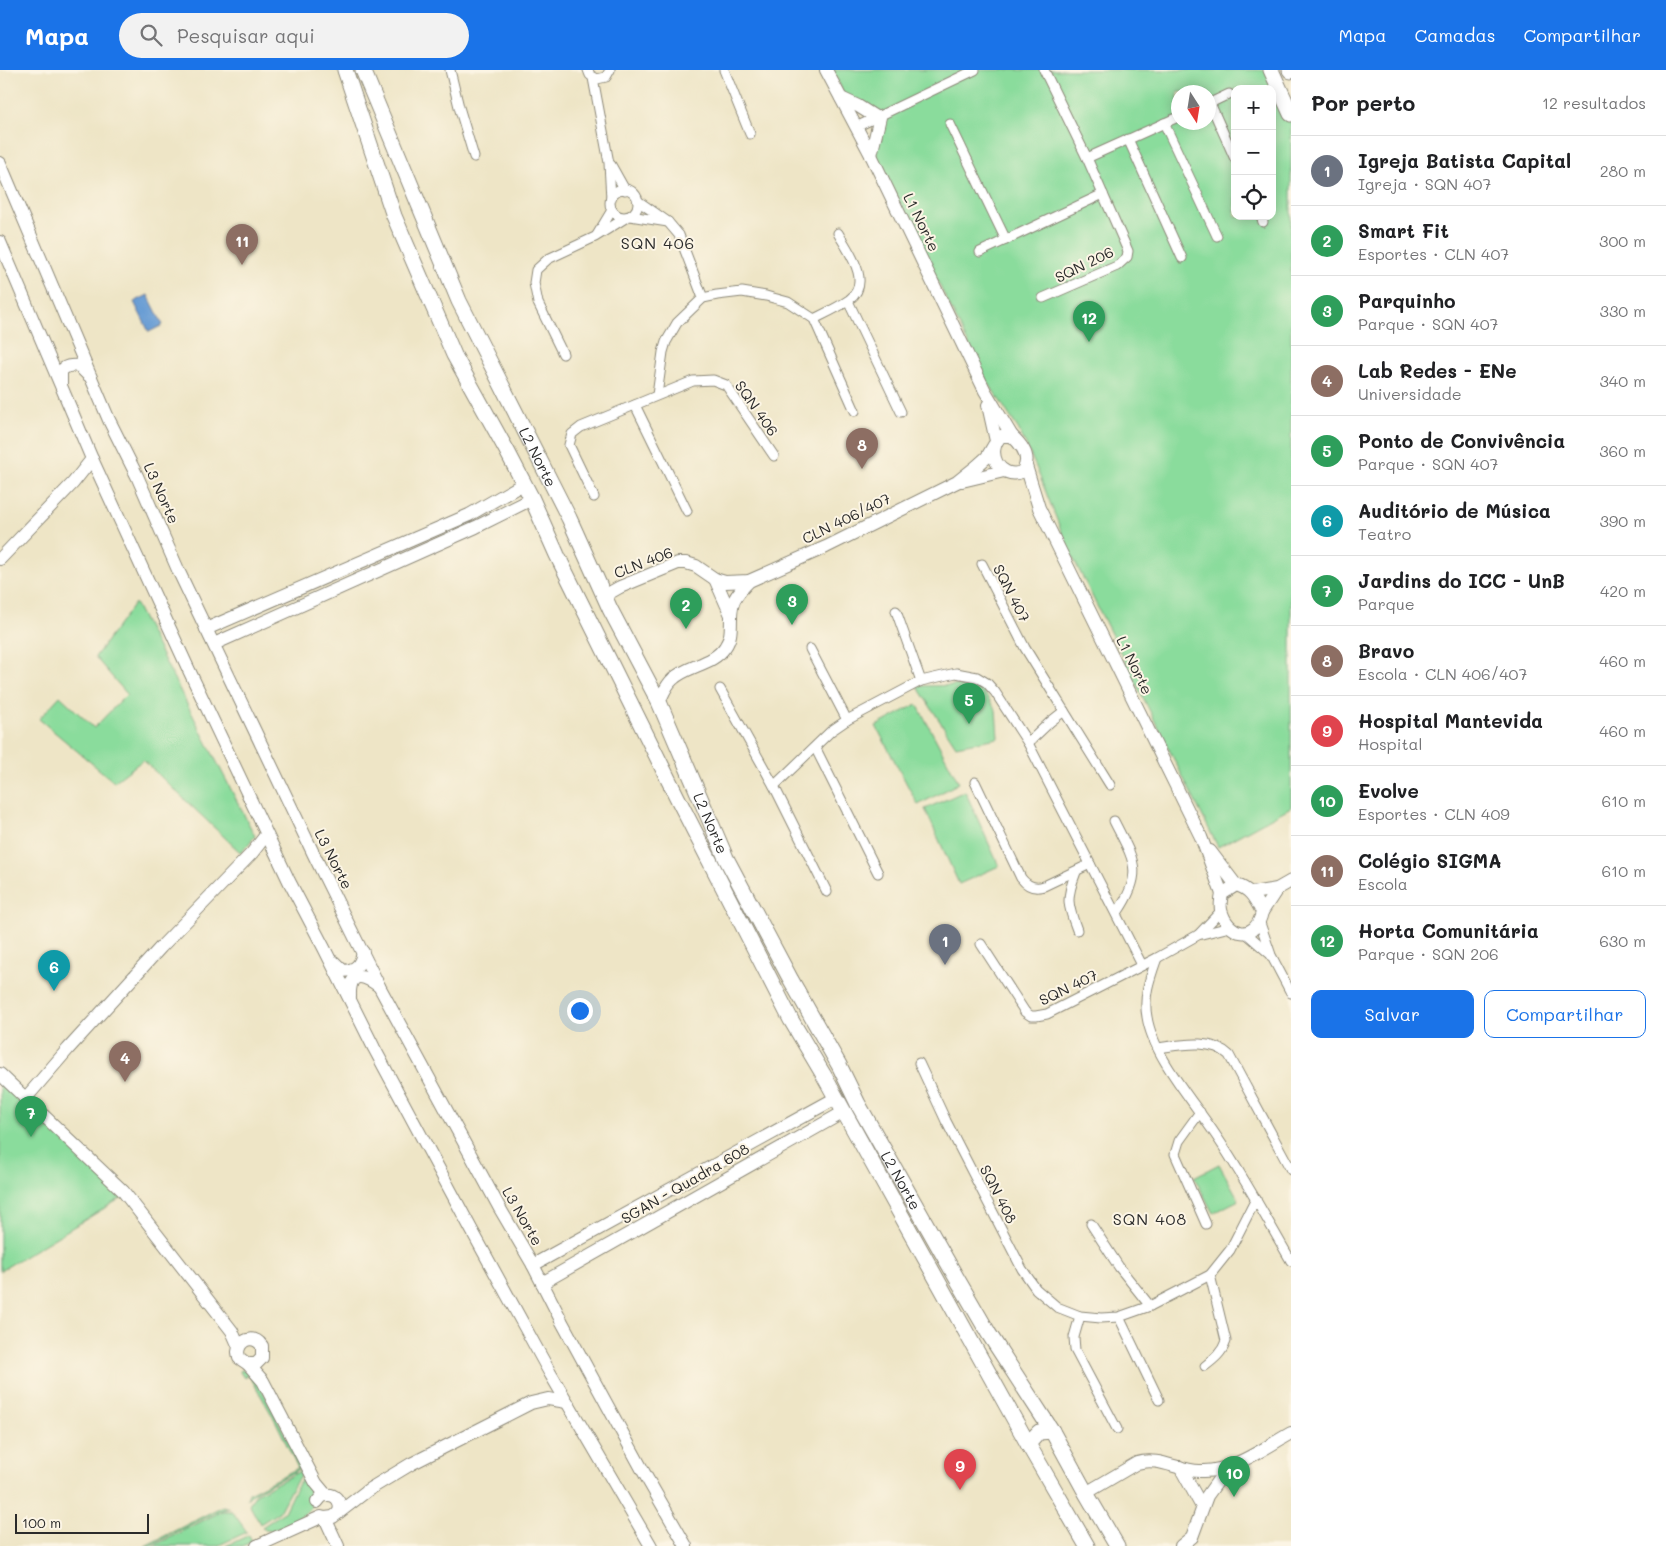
<!DOCTYPE html>
<html lang="pt">
<head>
<meta charset="utf-8">
<style>
  body { margin:0; font-family:Mali,sans-serif; background:#f2f2f2; color:#202124 }
  .controls { position:absolute; right:15px; top:15px; display:grid; overflow:hidden; border-radius:10px; box-shadow:0 2px 12px #0003 }
  .controls button { width:45px; height:45px; display:grid; place-items:center; padding:0; border:0; border-bottom:1px solid #e0e0e0; background:#fff; color:#202124; font:25px sans-serif }
  .compass { position:absolute; left:1171px; top:15px; width:45px; height:45px; border-radius:50%; background:#fff; box-shadow:0 2px 12px #0003; rotate:168deg }
  .scale { position:absolute; left:15px; bottom:12px; width:134px; box-sizing:border-box; padding-left:5px; border:2px solid #2b2b2b; border-top:0; font-size:14px; line-height:18px; white-space:nowrap; color:#2b2b2b; -webkit-text-stroke:4px #fcf5e5; paint-order:stroke }
  .you { position:absolute; left:579px; top:940px; width:18px; height:18px; margin:-12px; border:4px solid #fff; border-radius:50%; background:#1a73e8; box-shadow:0 0 0 8px #1a73e833 }
  .badge { display:grid; place-items:center; width:32px; height:32px; border-radius:50%; background:#1a73e8; color:#fff; font-size:16px; font-weight:700 }
  .pin { position:absolute; translate:-50% -41px; filter:drop-shadow(0 1px 2px #0008) }
  .pin::after { content:''; position:absolute; top:26px; width:18px; height:15px; background:inherit; clip-path:polygon(0 0,100% 0,50% 100%) }
  .list { margin:0; padding:0; list-style:none }
  h2 { display:flex; justify-content:space-between; align-items:center; height:65px; margin:0; padding:0 20px; font-size:21px }
  h2 small { font-size:16px; font-weight:400; color:#757577 }
  .list li { display:grid; grid-template-columns:32px 1fr auto; gap:15px; align-items:center; box-sizing:border-box; height:70px; padding:0 20px; border-top:1px solid #e0e0e0 }
  .list b { display:block; font-size:19px; white-space:nowrap }
  .list p { margin:0; font-size:16px; white-space:nowrap; color:#757577 }
  .list em { font-size:16px; font-style:normal; color:#757577 }
  .actions { display:flex; gap:10px; padding:15px 20px }
  .actions a { flex:1; padding:11px 0; border:1px solid #1a73e8; border-radius:10px; text-align:center; font-size:18px; color:#1a73e8 }
  .actions .main { background:#1a73e8; color:#fff }
  .icon { flex:none; width:28px; height:28px; fill:none; stroke:currentColor; stroke-width:2; stroke-linecap:round; stroke-linejoin:round }
  .map { position:relative; flex:none; width:1291px; height:1476px; overflow:hidden }
  header { display:flex; align-items:center; gap:30px; box-sizing:border-box; height:70px; padding:0 25px; background:#1a73e8; color:#fff }
  header strong { font-size:24px }
  nav { display:flex; gap:28px; margin-inline-start:auto; font-size:18px }
  .search { width:350px; height:45px; background:#f2f2f2; display:flex; align-items:center; gap:12px; box-sizing:border-box; padding:0 18px; border-radius:28px; color:#757577; font-size:19px }
  main { display:flex }
  aside { flex:1; background:#fff }
  .map>svg:first-child { display:block }
  .green { fill:#8adc9c; stroke:#5a8464; fill-rule:evenodd }
  .water { fill:#689cd4; stroke:#4a6480 }
  .lines { fill:none; stroke-linecap:round; stroke-linejoin:round }
  .street-casing { stroke:#8c8878; stroke-width:11 }
  .secondary-casing { stroke:#8c8878; stroke-width:14 }
  .primary-casing { stroke:#8c8878; stroke-width:17 }
  .street { stroke:#fff; stroke-width:9 }
  .secondary { stroke:#fff; stroke-width:12 }
  .primary { stroke:#fff; stroke-width:15 }
  .labels { text-anchor:middle; dominant-baseline:central; stroke-width:4; stroke-linejoin:round; paint-order:stroke }
  .street-label { font-size:15px; fill:#2b2b2b; stroke:#fcf5e5 }
  .neighbourhood-label { font-size:16px; letter-spacing:1px; fill:#2b2b2b; stroke:#fcf5e5 }
</style>
</head>
<body>
<header>
<strong>Mapa</strong>
<div class="search"><svg class="icon" aria-label="search" viewBox="0 0 24 24"><circle cx="10" cy="10" r="6"/><path d="M15 15l6 6"/></svg>Pesquisar aqui</div>
<nav><a>Mapa</a><a>Camadas</a><a>Compartilhar</a></nav>
</header>
<main>
<div class="map">
<svg width="1291" height="1476" viewBox="0 0 1291 1476">
  <rect width="100%" height="100%" fill="#fcf5e5"/>
  <filter id="ink" filterUnits="userSpaceOnUse"><feTurbulence type="fractalNoise" baseFrequency=".02" numOctaves="2"/><feDisplacementMap in="SourceGraphic" scale="10" xChannelSelector="R" yChannelSelector="G"/><feConvolveMatrix kernelMatrix="1 2 1 2 8 2 1 2 1" color-interpolation-filters="sRGB"/></filter>
  <filter id="wash" filterUnits="userSpaceOnUse"><feTurbulence type="fractalNoise" baseFrequency=".0096" numOctaves="4" result="noise"/><feDisplacementMap in="SourceGraphic" scale="20" xChannelSelector="R" yChannelSelector="G"/><feGaussianBlur stdDeviation="1.12" result="paint"/><feColorMatrix in="noise" values="0 0 0 0 0 0 0 0 0 0 0 0 0 0 0 0 0 1.4 0 .05"/><feComposite in="paint" operator="in"/></filter>
  <g filter="url(#wash)">
    <rect width="100%" height="100%" fill="#eee5c6"/>
    <g class="green">
      <path d="M833,0H1268L1291,51V737L1218,777L1068,478L1036,397L1019,360L985,308L875,84L881,52L844,25ZM1235,19H1272V146H1235ZM1178,22H1208V52H1178Z"/>
      <polygon points="135,533 255,766 241,783 143,690 114,712 39,649 60,626 94,658 127,624 95,587"/>
      <polygon points="979,615 996,640 998,668 956,676 917,616"/>
      <polygon points="917,634 959,713 918,735 876,656"/>
      <polygon points="965,721 999,796 959,814 925,739"/>
      <polygon points="0,1006 123,1127 0,1201"/>
      <polygon points="1219,1094 1239,1130 1213,1143 1194,1107"/>
      <polygon points="241,1300 253,1302 301,1395 298,1400 253,1423 247,1429 249,1423 298,1398 276,1352 248,1303 244,1308 240,1302"/>
      <polygon points="306,1398 290,1421 279,1442 260,1454 249,1434 256,1424"/>
      <path d="M307,1402C310,1408 313,1414 315,1421C319,1444 287,1453 271,1461L265,1460L262,1457L284,1442L294,1421Z"/>
      <polygon points="223,1436 230,1438 218,1441 149,1476 145,1476"/>
      <polygon points="222,1441 232,1441 247,1462 217,1476 153,1476"/>
      <polygon points="249,1465 251,1469 251,1472 243,1476 226,1476"/>
    </g>
    <polygon class="water" points="148,225 163,255 149,262 134,232"/>
  </g>
  <g filter="url(#ink)">
    <g class="lines">
      <defs>
        <g id="street">
          <polyline points="450,0 459,37 474,87"/>
          <polyline points="588,0 590,5 597,9 606,7 610,0"/>
          <polyline points="724,0 750,64"/>
          <polyline points="593,8 609,93 611,129"/>
          <polyline points="1210,33 1235,89"/>
          <polyline points="1208,34 1229,24"/>
          <polyline points="1164,53 1217,166"/>
          <polyline points="950,54 1006,170"/>
          <polyline points="856,57 975,0"/>
          <polyline points="1128,69 1182,188"/>
          <polyline points="1087,88 1178,47"/>
          <polyline points="611,95 625,120"/>
          <circle cx="624" cy="133" r="14"/>
          <polyline points="638,131 668,152 679,165 703,228"/>
          <polyline points="630,146 668,152"/>
          <polyline points="1261,146 1263,152"/>
          <polyline points="597,165 612,140"/>
          <polyline points="980,182 1103,124"/>
          <polyline points="1043,228 1117,196 1127,187 1128,181 1087,88 1044,0"/>
          <polyline points="848,231 901,342"/>
          <path d="M814,249C826,243 839,237 849,230C873,212 848,181 838,163"/>
          <polyline points="563,284 538,233 534,213 536,200 548,189 595,167 627,147"/>
          <polyline points="657,325 663,282 666,272 677,253 703,228 717,225 742,222 766,226 788,232 814,249 855,341"/>
          <polyline points="635,335 687,441"/>
          <polyline points="594,427 569,375 572,364 581,357 693,311 713,310 726,315 774,386"/>
          <polyline points="982,494 1025,578 1110,715"/>
          <polyline points="896,541 921,611"/>
          <polyline points="810,579 847,650"/>
          <polyline points="720,619 774,716 827,822"/>
          <polyline points="1028,673 1050,652 1064,641"/>
          <polyline points="815,677 878,803"/>
          <path d="M975,712L1021,808C1027,816 1035,819 1044,816L1090,794"/>
          <polyline points="774,716 831,661 847,650 921,611 956,603 977,607 987,613 995,622 1028,673 1142,895"/>
          <path d="M1114,751C1134,791 1145,802 1117,843"/>
          <path d="M1076,802C1066,828 1067,834 1077,860"/>
          <polyline points="1260,853 1271,885 1291,923"/>
          <polyline points="1246,863 1269,883"/>
          <polyline points="1199,864 1221,841"/>
          <polyline points="981,874 1025,942 1031,946 1036,946 1047,944 1157,888 1198,865 1230,857"/>
          <path d="M1157,888C1150,908 1143,926 1147,947C1153,986 1193,1031 1215,1064C1243,1105 1266,1148 1291,1191"/>
          <path d="M1158,978C1181,975 1211,968 1229,985L1291,1100"/>
          <polyline points="919,993 946,1051 1022,1199 1036,1219 1057,1237 1080,1246 1101,1248 1119,1247 1150,1236 1210,1205 1230,1180 1256,1129"/>
          <polyline points="1200,1042 1179,1071 1175,1084 1206,1154"/>
          <polyline points="1091,1154 1119,1197 1150,1236"/>
          <polyline points="1080,1246 1074,1267 1075,1280 1117,1359"/>
          <polyline points="1119,1247 1159,1330"/>
          <path d="M1205,1296C1214,1289 1222,1283 1226,1271L1210,1205"/>
        </g>
        <g id="secondary">
          <polyline points="826,0 871,85 985,321 1012,366"/>
          <polyline points="841,28 858,36 877,48"/>
          <polyline points="871,85 880,47"/>
          <polyline points="0,93 109,350 137,406 179,502 315,787 379,916 499,1137 533,1195 562,1252 648,1410 686,1476"/>
          <polyline points="0,172 92,389 187,596 289,811 324,878 374,978 470,1157 550,1303 651,1476"/>
          <path d="M61,314V302C64,296 72,295 79,296L88,305"/>
          <polyline points="988,335 996,371"/>
          <path d="M1001,366H1012C1023,376 1032,389 1022,402C999,410 985,382 1001,366Z"/>
          <polyline points="1026,396 1039,438 1201,767 1222,824"/>
          <polyline points="962,411 1004,401"/>
          <polyline points="0,489 73,413 92,389"/>
          <polyline points="715,509 731,545"/>
          <polyline points="604,526 620,517 678,493 686,493 696,496 715,509 725,512 749,511 826,477 957,412 977,396 987,387 994,375"/>
          <polyline points="206,559 469,445 523,414"/>
          <polyline points="214,574 476,457 532,429"/>
          <path d="M659,632C663,624 666,615 673,609C688,595 713,595 725,577C735,563 728,548 733,533C736,524 743,518 749,511"/>
          <polyline points="1210,781 1236,815"/>
          <path d="M1236,815C1251,819 1255,829 1262,842C1256,872 1228,867 1221,840C1220,835 1221,829 1222,824Z"/>
          <polyline points="1252,823 1277,819 1291,811"/>
          <polyline points="1262,842 1277,819"/>
          <path d="M334,892L343,901C356,900 361,895 363,882"/>
          <path d="M350,927C349,901 362,904 379,916"/>
          <polyline points="0,1004 123,1121 232,1261 239,1277 238,1282 239,1288 248,1294 263,1311 316,1413 326,1425"/>
          <polyline points="25,1029 68,979 161,877 252,783 266,765"/>
          <polyline points="533,1195 836,1028"/>
          <polyline points="542,1213 844,1042"/>
          <path d="M239,1277C245,1267 256,1267 262,1276V1288L256,1294H248"/>
          <polyline points="1180,1397 1202,1437"/>
          <path d="M1086,1423L1137,1393C1159,1386 1178,1401 1200,1401C1231,1403 1264,1378 1291,1363"/>
          <path d="M317,1432L322,1426C334,1422 342,1430 339,1442"/>
          <polyline points="325,1448 338,1476"/>
          <polyline points="257,1476 321,1447 325,1448 333,1447 368,1420 411,1394 531,1333 548,1329 567,1332"/>
          <polyline points="1181,1476 1192,1467 1207,1426 1227,1398"/>
        </g>
        <g id="primary">
          <polyline points="345,0 394,146 454,285 507,381 532,429 557,485 677,727 791,950 823,1004 1028,1374 1087,1476"/>
          <path id="s1" d="M363,0L459,231L569,448L610,539L659,632L726,788L791,910L839,995L858,1034L956,1207L989,1264L1052,1361L1086,1423L1117,1476"/>
          <polyline points="1271,0 1291,44"/>
          <polyline points="1290,0 1291,1"/>
          <polyline points="1028,1374 1039,1362 1052,1361"/>
        </g>
      </defs>
      <use href="#street" class="street-casing"/>
      <use href="#secondary" class="secondary-casing"/>
      <use href="#primary" class="primary-casing"/>
      <use href="#street" class="street"/>
      <use href="#secondary" class="secondary"/>
      <use href="#primary" class="primary"/>
    </g>
  </g>
  <g class="labels">
    <g class="street-label">
      <text transform="translate(922 152) rotate(64)">L1 Norte</text>
      <text transform="translate(1084 194) rotate(-26)">SQN 206</text>
      <text transform="translate(757 338) rotate(55)">SQN 406</text>
      <text stroke="none"><textPath href="#s1" startOffset="425">L2 Norte</textPath></text>
      <text transform="translate(162 423) rotate(66)">L3 Norte</text>
      <text transform="translate(846 448) rotate(-26)">CLN 406/407</text>
      <text transform="translate(643 492) rotate(-21)">CLN 406</text>
      <text transform="translate(1012 523) rotate(63)">SQN 407</text>
      <text transform="translate(1135 595) rotate(64)">L1 Norte</text>
      <text stroke="none"><textPath href="#s1" startOffset="830">L2 Norte</textPath></text>
      <text transform="translate(334 789) rotate(63)">L3 Norte</text>
      <text transform="translate(1068 917) rotate(-26)">SQN 407</text>
      <text stroke="none"><textPath href="#s1" startOffset="1235">L2 Norte</textPath></text>
      <text transform="translate(685 1113) rotate(-30)">SGAN - Quadra 608</text>
      <text transform="translate(999 1124) rotate(63)">SQN 408</text>
      <text transform="translate(523 1146) rotate(60)">L3 Norte</text>
    </g>
    <g class="neighbourhood-label">
      <text x="658" y="172">SQN 406</text>
      <text x="1150" y="1148">SQN 408</text>
    </g>
  </g>
</svg>
<div class="controls">
<button>+</button>
<button>−</button>
<button><svg class="icon" aria-label="locate" viewBox="0 0 24 24"><circle cx="12" cy="12" r="6"/><path d="M12 2v4M12 18v4M2 12h4M18 12h4"/></svg></button>
</div>
<svg class="compass" viewBox="-18 -18 36 36"><path d="M0-13l5 13h-10z" fill="#e53935"/><path d="M0 13l5-13h-10z" fill="#757577"/></svg>
<div class="scale">100 m</div>
<div class="you"></div>
<div class="pin badge" style="left:945px;top:895px;background:#6b7280">1</div>
<div class="pin badge" style="left:686px;top:559px;background:#2e9e5b">2</div>
<div class="pin badge" style="left:792px;top:555px;background:#2e9e5b">3</div>
<div class="pin badge" style="left:125px;top:1012px;background:#8d6e63">4</div>
<div class="pin badge" style="left:969px;top:654px;background:#2e9e5b">5</div>
<div class="pin badge" style="left:54px;top:921px;background:#0f9aa8">6</div>
<div class="pin badge" style="left:31px;top:1067px;background:#2e9e5b">7</div>
<div class="pin badge" style="left:862px;top:399px;background:#8d6e63">8</div>
<div class="pin badge" style="left:960px;top:1420px;background:#e0444e">9</div>
<div class="pin badge" style="left:1234px;top:1427px;background:#2e9e5b">10</div>
<div class="pin badge" style="left:242px;top:195px;background:#8d6e63">11</div>
<div class="pin badge" style="left:1089px;top:272px;background:#2e9e5b">12</div>
</div>
<aside>
<h2>Por perto<small>12 resultados</small></h2>
<ul class="list">
<li><span class="badge" style="background:#6b7280">1</span><div><b>Igreja Batista Capital</b><p>Igreja · SQN 407</p></div><em>280 m</em></li>
<li><span class="badge" style="background:#2e9e5b">2</span><div><b>Smart Fit</b><p>Esportes · CLN 407</p></div><em>300 m</em></li>
<li><span class="badge" style="background:#2e9e5b">3</span><div><b>Parquinho</b><p>Parque · SQN 407</p></div><em>330 m</em></li>
<li><span class="badge" style="background:#8d6e63">4</span><div><b>Lab Redes - ENe</b><p>Universidade</p></div><em>340 m</em></li>
<li><span class="badge" style="background:#2e9e5b">5</span><div><b>Ponto de Convivência</b><p>Parque · SQN 407</p></div><em>360 m</em></li>
<li><span class="badge" style="background:#0f9aa8">6</span><div><b>Auditório de Música</b><p>Teatro</p></div><em>390 m</em></li>
<li><span class="badge" style="background:#2e9e5b">7</span><div><b>Jardins do ICC - UnB</b><p>Parque</p></div><em>420 m</em></li>
<li><span class="badge" style="background:#8d6e63">8</span><div><b>Bravo</b><p>Escola · CLN 406/407</p></div><em>460 m</em></li>
<li><span class="badge" style="background:#e0444e">9</span><div><b>Hospital Mantevida</b><p>Hospital</p></div><em>460 m</em></li>
<li><span class="badge" style="background:#2e9e5b">10</span><div><b>Evolve</b><p>Esportes · CLN 409</p></div><em>610 m</em></li>
<li><span class="badge" style="background:#8d6e63">11</span><div><b>Colégio SIGMA</b><p>Escola</p></div><em>610 m</em></li>
<li><span class="badge" style="background:#2e9e5b">12</span><div><b>Horta Comunitária</b><p>Parque · SQN 206</p></div><em>630 m</em></li>
</ul>
<div class="actions"><a class="main">Salvar</a><a>Compartilhar</a></div>
</aside>
</main>
</body>
</html>
